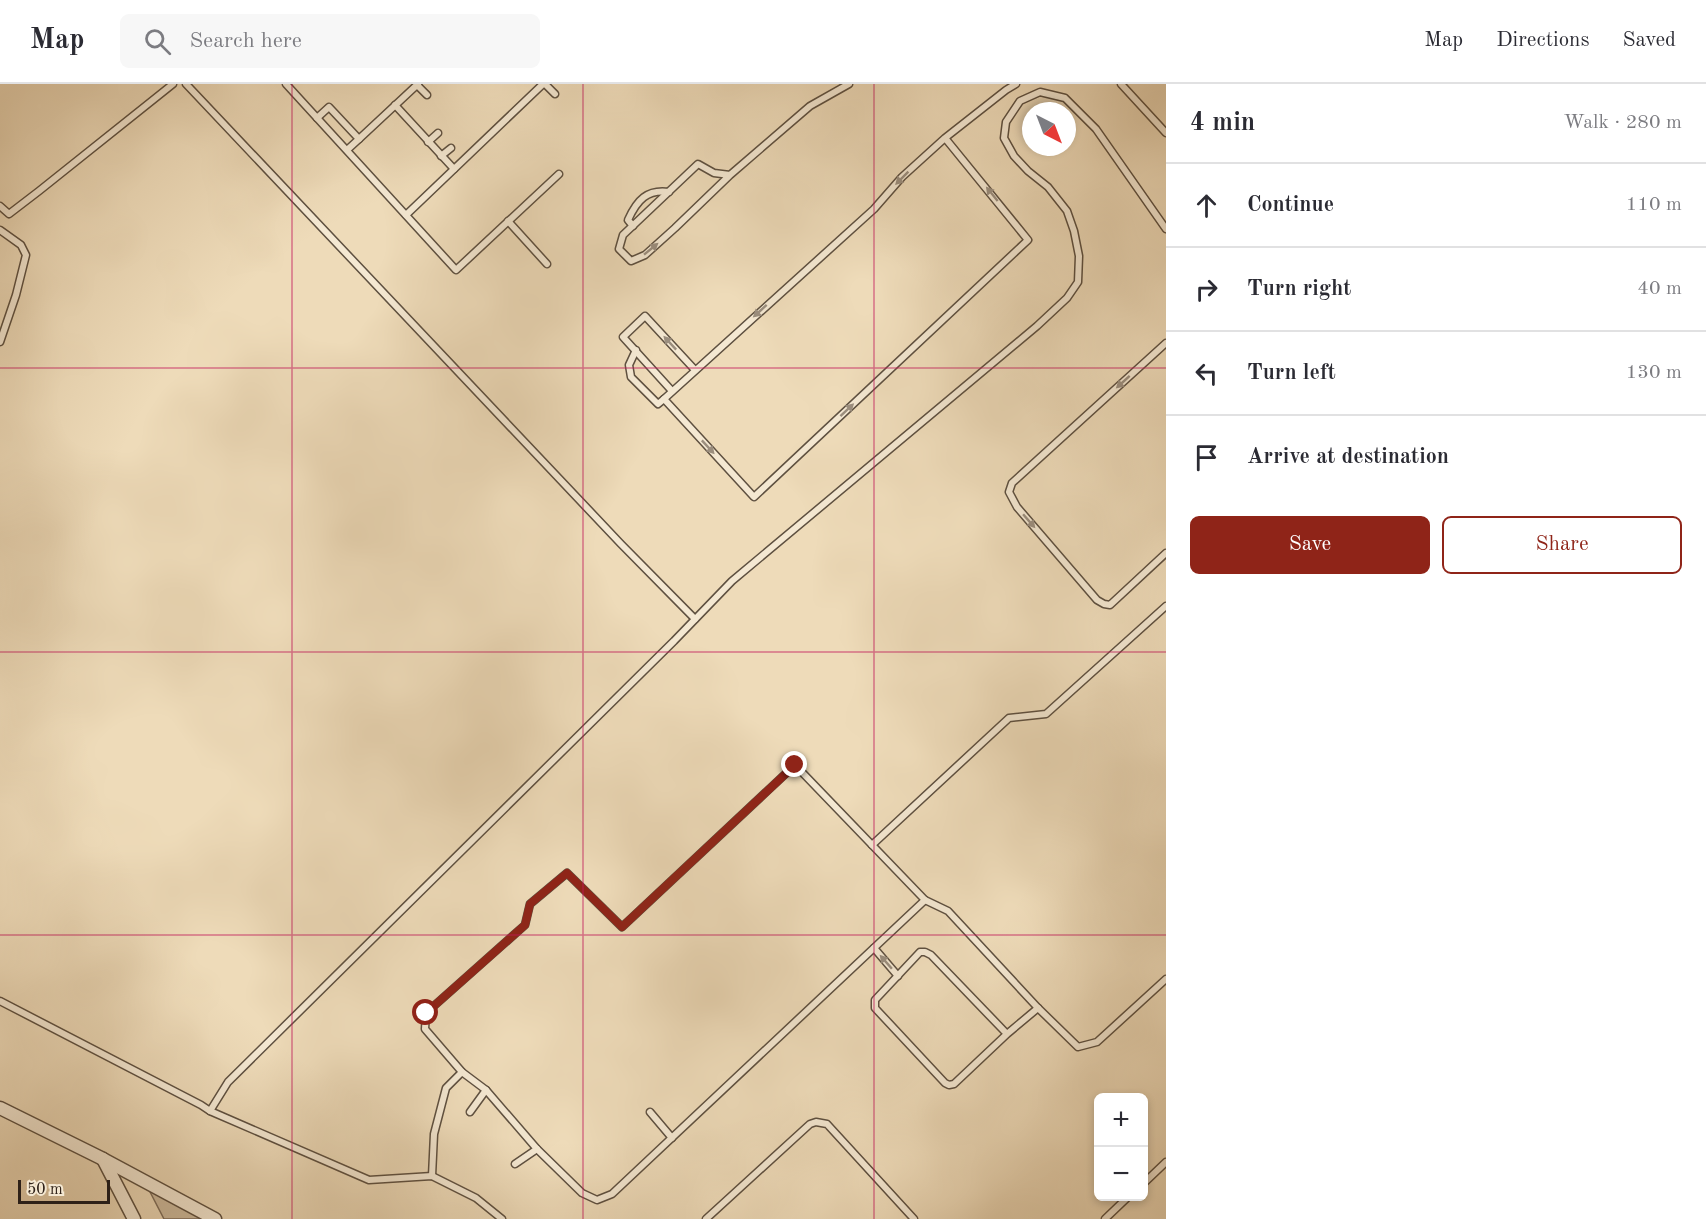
<!DOCTYPE html>
<html lang="en">
<head>
<meta charset="utf-8">
<style>
  body { margin:0; font-family:"Old Standard TT",serif; background:#f7f7f7; color:#2b2b33 }
  .controls { position:absolute; right:18px; bottom:18px; display:grid; overflow:hidden; border-radius:9px; box-shadow:0 3px 9px #0003 }
  .controls button { width:54px; height:54px; display:grid; place-items:center; padding:0; border:0; border-bottom:2px solid #e1e1e2; background:#fff; color:#2b2b33; font:30px sans-serif }
  .compass { position:absolute; left:1022px; top:18px; width:54px; height:54px; border-radius:50%; background:#fff; box-shadow:0 3px 9px #0003; rotate:138deg }
  .scale { position:absolute; left:18px; bottom:15px; width:92px; box-sizing:border-box; padding-left:6px; border:3px solid #2e2118; border-top:0; font-size:16px; line-height:21px; white-space:nowrap; color:#2e2118; -webkit-text-stroke:4px #f4e8d2; paint-order:stroke }
  .stop { position:absolute; width:18px; height:18px; margin:-14px; border:4px solid #8f2418; border-radius:50%; background:#fff }
  .stop.end { background:#8f2418; border-color:#fff; box-shadow:0 2px 6px #0008 }
  .list { margin:0; padding:0; list-style:none }
  h2 { display:flex; justify-content:space-between; align-items:center; height:78px; margin:0; padding:0 24px; font-size:26px }
  h2 small { font-size:20px; font-weight:400; color:#7c7c81 }
  .list li { display:grid; grid-template-columns:39px 1fr auto; gap:18px; align-items:center; box-sizing:border-box; height:84px; padding:0 24px; border-top:2px solid #e1e1e2 }
  .list b { display:block; font-size:22px; white-space:nowrap }
  .list em { font-size:20px; font-style:normal; color:#7c7c81 }
  .actions { display:flex; gap:12px; padding:18px 24px }
  .actions a { flex:1; padding:14px 0; border:2px solid #8f2418; border-radius:9px; text-align:center; font-size:21px; color:#8f2418 }
  .actions .main { background:#8f2418; color:#fff }
  .icon { flex:none; width:33px; height:33px; fill:none; stroke:currentColor; stroke-width:2; stroke-linecap:round; stroke-linejoin:round }
  .map { position:relative; flex:none; width:1166px; height:1135px; overflow:hidden }
  header { display:flex; align-items:center; gap:36px; box-sizing:border-box; height:84px; padding:0 30px; background:#fff; border-bottom:2px solid #e1e1e2 }
  header strong { font-size:28px }
  nav { display:flex; gap:33px; margin-inline-start:auto; font-size:21px }
  .search { width:420px; height:54px; background:#f7f7f7; display:flex; align-items:center; gap:15px; box-sizing:border-box; padding:0 21px; border-radius:9px; color:#7c7c81; font-size:22px }
  main { display:flex }
  aside { flex:1; background:#fff }
  .map>svg:first-child { display:block }
  .grass { fill:#cdbb9e; stroke:#7e6e5b; stroke-width:1.5 }
  .lines { fill:none; stroke-linecap:round; stroke-linejoin:round }
  .service-casing { stroke:#5e5040; stroke-width:9 }
  .minor-casing { stroke:#5e5040; stroke-width:15 }
  .service { stroke:#f4e8d2; stroke-width:6 }
  .minor { stroke:#f4e8d2; stroke-width:12 }
  .oneway { fill:#9b8e7e }
  .route { stroke:#8f2418; stroke-width:8 }
  .grid { fill:none; stroke:#c2185b; stroke-width:1.5; stroke-opacity:0.55 }
</style>
</head>
<body>
<header>
<strong>Map</strong>
<div class="search"><svg class="icon" aria-label="search" viewBox="0 0 24 24"><circle cx="10" cy="10" r="6"/><path d="M15 15l6 6"/></svg>Search here</div>
<nav><a>Map</a><a>Directions</a><a>Saved</a></nav>
</header>
<main>
<div class="map">
<svg width="1166" height="1135" viewBox="0 0 1166 1135">
  <rect width="100%" height="100%" fill="#eedbb9"/>
  <filter id="stains"><feTurbulence type="fractalNoise" baseFrequency=".00333" numOctaves="4"/><feColorMatrix values="0 0 0 0 .2 0 0 0 0 .09 0 0 0 0 .02 0 0 0 .5 -.17"/></filter>
  <radialGradient id="worn" r=".72"><stop offset=".6" stop-color="#630" stop-opacity="0"/><stop offset="1" stop-color="#630" stop-opacity=".3"/></radialGradient>
  <polygon class="grass" points="148,1104 203,1135 164,1135"/>
  <g class="lines">
    <defs>
      <g id="service">
        <polyline points="186,0 621,460 695,535"/>
        <polyline points="286,0 456,186 559,90"/>
        <polyline points="545,0 555,10"/>
        <polyline points="1121,0 1166,49"/>
        <polyline points="417,1 427,11"/>
        <polyline points="395,21 454,85"/>
        <polyline points="317,34 329,23 359,55 347,66"/>
        <polyline points="945,54 1028,156 754,413 664,315 874,125 902,93 945,54 1006,6 1016,0"/>
        <polyline points="359,55 418,0"/>
        <polyline points="428,58 438,49"/>
        <polyline points="441,72 451,64"/>
        <polyline points="730,91 714,89 698,80 623,151 619,165 631,177 645,171 675,144 730,91 810,22 849,0"/>
        <polyline points="0,122 9,130 39,107 173,0"/>
        <polyline points="406,131 543,0"/>
        <polyline points="508,137 547,180"/>
        <path d="M633,142L628,136C637,116 647,105 669,108"/>
        <polyline points="0,146 21,161 26,171 16,211 0,258"/>
        <polyline points="1166,259 1012,399 1009,408 1017,423 1097,516 1104,520 1110,521 1166,469"/>
        <polyline points="636,266 629,281 631,293 658,320 664,315"/>
        <polyline points="672,307 623,253 645,232 695,286"/>
        <polygon points="795,681 925,816 612,1110 597,1116 582,1109 537,1065 486,1006 462,988 425,945 426,929 525,841 530,820 567,789 622,843"/>
        <polyline points="872,761 1009,634 1046,630 1166,522"/>
        <polyline points="925,816 948,827 1038,924 1078,963 1097,958 1166,895"/>
        <polyline points="874,864 898,892"/>
        <polyline points="0,917 201,1021 210,1027 369,1096 432,1092 476,1114 502,1135"/>
        <polyline points="1007,950 931,871 925,868 920,868 875,916 875,924 945,999 949,1001 954,1000 1007,950 1038,924"/>
        <polyline points="210,1027 228,998 674,557 732,497 1037,242 1067,214 1078,198 1079,172 1074,147 1067,127 1048,103 1028,87 1014,72 1004,54 1006,38 1020,17 1040,8 1065,14 1096,45 1166,145"/>
        <polyline points="470,1028 486,1006"/>
        <polyline points="650,1028 672,1054"/>
        <polyline points="515,1080 537,1065"/>
        <polyline points="432,1092 434,1050 446,1004 462,988"/>
        <polyline points="1144,1099 1166,1078"/>
        <polyline points="706,1135 810,1040 816,1038 827,1040 914,1135"/>
        <polyline points="1105,1135 1129,1112"/>
      </g>
      <g id="minor">
        <polyline points="0,1024 103,1075 215,1135"/>
        <polyline points="103,1075 134,1135"/>
      </g>
    </defs>
    <use href="#service" class="service-casing"/>
    <use href="#minor" class="minor-casing"/>
    <use href="#service" class="service"/>
    <use href="#minor" class="minor"/>
  </g>
  <defs><path id="oneway-solid" d="M-6-.8H1V-3.2L6.5 0L1 3.2V.8H-6Z" transform="scale(1.5)"/></defs>
  <g class="oneway">
    <use href="#oneway-solid" transform="translate(902 94) rotate(135)"/>
    <use href="#oneway-solid" transform="translate(992 110) rotate(-129)"/>
    <use href="#oneway-solid" transform="translate(651 165) rotate(-39)"/>
    <use href="#oneway-solid" transform="translate(760 227) rotate(138)"/>
    <use href="#oneway-solid" transform="translate(670 259) rotate(-133)"/>
    <use href="#oneway-solid" transform="translate(1123 298) rotate(138)"/>
    <use href="#oneway-solid" transform="translate(847 326) rotate(-43)"/>
    <use href="#oneway-solid" transform="translate(708 363) rotate(47)"/>
    <use href="#oneway-solid" transform="translate(1029 437) rotate(49)"/>
    <use href="#oneway-solid" transform="translate(886 878) rotate(-131)"/>
  </g>
  <g class="lines">
    <polyline class="route" points="426,929 525,841 530,820 567,789 622,843 795,681"/>
  </g>
  <path class="grid" d="M292,0V1135M583,0V1135M874,0V1135M0,284H1166M0,568H1166M0,851H1166"/>
  <rect width="100%" height="100%" filter="url(#stains)"/>
  <rect width="100%" height="100%" fill="url(#worn)"/>
</svg>
<div class="controls">
<button>+</button>
<button>−</button>
</div>
<svg class="compass" viewBox="-18 -18 36 36"><path d="M0-13l5 13h-10z" fill="#e53935"/><path d="M0 13l5-13h-10z" fill="#7c7c81"/></svg>
<div class="scale">50 m</div>
<div class="stop" style="left:426px;top:929px"></div>
<div class="stop end" style="left:795px;top:681px"></div>
</div>
<aside>
<h2>4 min<small>Walk · 280 m</small></h2>
<ul class="list">
<li><svg class="icon" aria-label="ahead" viewBox="0 0 24 24"><path d="M12 20V5M6 11l6-6 6 6"/></svg><div><b>Continue</b></div><em>110 m</em></li>
<li><svg class="icon" aria-label="right" viewBox="0 0 24 24"><path d="M7 20v-9h11M14 6l5 5-5 5"/></svg><div><b>Turn right</b></div><em>40 m</em></li>
<li><svg class="icon" aria-label="left" viewBox="0 0 24 24"><path d="M17 20v-9H6M10 6l-5 5 5 5"/></svg><div><b>Turn left</b></div><em>130 m</em></li>
<li><svg class="icon" aria-label="arrive" viewBox="0 0 24 24"><path d="M6 21V4h12l-3 4 3 4H6"/></svg><div><b>Arrive at destination</b></div></li>
</ul>
<div class="actions"><a class="main">Save</a><a>Share</a></div>
</aside>
</main>
</body>
</html>
